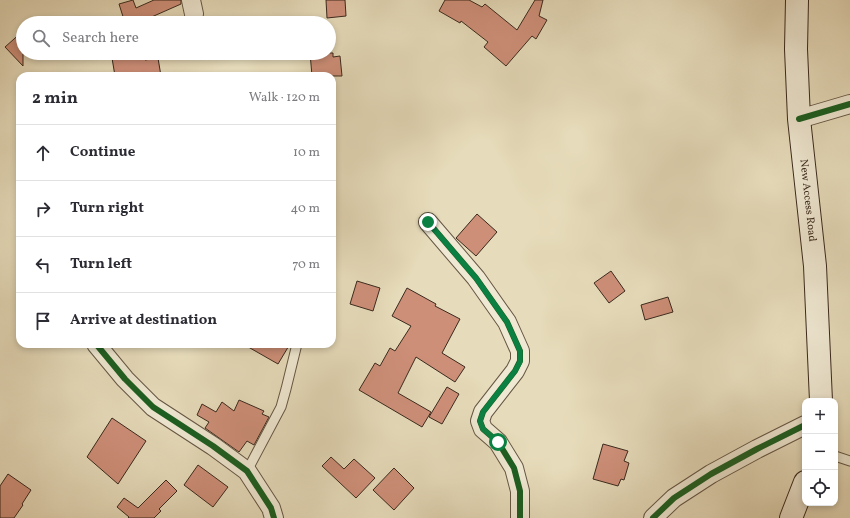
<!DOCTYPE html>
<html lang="en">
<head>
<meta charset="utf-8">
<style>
  body { margin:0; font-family:Vollkorn,serif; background:#f7f7f7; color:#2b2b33 }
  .controls { position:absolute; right:12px; bottom:12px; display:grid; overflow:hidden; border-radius:8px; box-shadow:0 2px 6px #0003 }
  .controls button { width:36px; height:36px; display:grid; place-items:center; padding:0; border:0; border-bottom:1px solid #e1e1e2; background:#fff; color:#2b2b33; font:20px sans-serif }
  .stop { position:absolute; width:12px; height:12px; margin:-9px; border:3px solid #0b8043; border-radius:50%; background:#fff }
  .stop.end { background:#0b8043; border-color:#fff; box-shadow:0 1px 4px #0008 }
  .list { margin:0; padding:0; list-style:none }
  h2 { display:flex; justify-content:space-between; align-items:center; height:52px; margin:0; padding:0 16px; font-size:17px }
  h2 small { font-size:13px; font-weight:400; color:#7c7c81 }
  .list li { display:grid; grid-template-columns:26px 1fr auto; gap:12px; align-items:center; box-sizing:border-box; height:56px; padding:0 16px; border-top:1px solid #e1e1e2 }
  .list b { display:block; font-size:15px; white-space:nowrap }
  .list em { font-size:13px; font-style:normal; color:#7c7c81 }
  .icon { flex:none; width:22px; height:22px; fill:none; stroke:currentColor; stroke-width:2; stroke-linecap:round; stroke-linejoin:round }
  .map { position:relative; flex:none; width:850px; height:518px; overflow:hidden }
  .search { position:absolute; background:#fff; box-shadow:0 2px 6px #0003; left:16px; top:16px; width:320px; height:44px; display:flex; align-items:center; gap:10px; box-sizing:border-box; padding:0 14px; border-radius:22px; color:#7c7c81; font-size:15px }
  .panel { position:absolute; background:#fff; box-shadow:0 2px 6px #0003; left:16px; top:72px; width:320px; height:276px; border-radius:12px }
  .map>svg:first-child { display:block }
  .building { fill:#ce8f79; stroke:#3a291d }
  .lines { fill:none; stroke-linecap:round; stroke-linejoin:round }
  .service-casing { stroke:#655644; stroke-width:11 }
  .minor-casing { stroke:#655644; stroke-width:20 }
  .secondary-casing { stroke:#3a291d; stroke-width:24 }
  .service { stroke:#efe8d2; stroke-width:9 }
  .minor { stroke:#efe8d2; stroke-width:18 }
  .secondary { stroke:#efe8d2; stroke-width:22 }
  .cycleway-casing { stroke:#efe8d2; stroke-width:8 }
  .cycleway { stroke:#1b5e20; stroke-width:6 }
  .route { stroke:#0b8043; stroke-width:5 }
  .labels { text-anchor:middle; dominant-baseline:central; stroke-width:3; stroke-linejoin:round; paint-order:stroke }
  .street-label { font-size:11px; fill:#3a291d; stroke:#efe8d2 }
</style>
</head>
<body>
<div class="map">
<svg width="850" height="518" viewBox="0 0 850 518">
  <rect width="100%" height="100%" fill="#e6dbba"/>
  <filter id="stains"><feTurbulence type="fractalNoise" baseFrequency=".005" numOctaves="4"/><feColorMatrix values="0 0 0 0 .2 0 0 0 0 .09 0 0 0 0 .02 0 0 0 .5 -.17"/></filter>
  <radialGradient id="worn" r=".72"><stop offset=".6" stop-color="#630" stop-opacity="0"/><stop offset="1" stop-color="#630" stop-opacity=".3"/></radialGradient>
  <g class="building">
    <polygon points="133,0 136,8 154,0 181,0 181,4 138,23 125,23 119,4"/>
    <polygon points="326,0 345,0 346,16 327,18"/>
    <polygon points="445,0 469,0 482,7 485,4 517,30 535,0 543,0 539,16 547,20 536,39 532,36 506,66 484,47 488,42 461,21 460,23 439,11"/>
    <polygon points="23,31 23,66 5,47"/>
    <polygon points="139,53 143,53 145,60 158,58 161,76 115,76 112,58"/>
    <polygon points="310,53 333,53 333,57 340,56 342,76 312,76"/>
    <polygon points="477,214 497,232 476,256 456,238"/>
    <polygon points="611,271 625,291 609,303 594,283"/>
    <polygon points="357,281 380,288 373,311 350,304"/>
    <polygon points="407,288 436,304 435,306 460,319 442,353 465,367 455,382 416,357 398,393 431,412 422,427 359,390 375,363 380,366 390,348 395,351 411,326 392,316"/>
    <polygon points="668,297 673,312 645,320 641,305"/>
    <polygon points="243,344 290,344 278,364"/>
    <polygon points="447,387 459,394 442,424 429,417"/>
    <polygon points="239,400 264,411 262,414 269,417 254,445 247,441 239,452 205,428 209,422 197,415 202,404 216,412 222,402 234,411"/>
    <polygon points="112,418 146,441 118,484 87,457"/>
    <polygon points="603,444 628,451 624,461 629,463 624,480 621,479 618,486 593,479"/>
    <polygon points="331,457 344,469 354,459 375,478 356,498 322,466"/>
    <polygon points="198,465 228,487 213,507 184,485"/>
    <polygon points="394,468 414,488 394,510 373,490"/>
    <polygon points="8,474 31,490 22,504 23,505 14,518 0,518 0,486"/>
    <polygon points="166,480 177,491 159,509 161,511 154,518 128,518 129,517 117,507 124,498 138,508"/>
  </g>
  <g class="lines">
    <defs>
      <g id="service">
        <polyline points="835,456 850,461"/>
        <polyline points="247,471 281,407 286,389 297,344"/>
      </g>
      <g id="minor">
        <polyline points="191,0 194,14"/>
        <polyline points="799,119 850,104"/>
        <polyline points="428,222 476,278 507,322 520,351 520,361 515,371 483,412 480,421 483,429 498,442 514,468 520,491 520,518"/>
        <polyline points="96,344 125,379 153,407 213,446 247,471 271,508 274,518"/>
        <polyline points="653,518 674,498 711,474 757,449 805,425"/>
      </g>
      <g id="secondary">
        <path id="s1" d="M797,0L796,49L799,119L815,266L821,401"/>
        <polyline points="791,518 805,482"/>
      </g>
    </defs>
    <use href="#service" class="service-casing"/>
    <use href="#minor" class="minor-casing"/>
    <use href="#secondary" class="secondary-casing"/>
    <use href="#service" class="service"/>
    <use href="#minor" class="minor"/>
    <use href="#secondary" class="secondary"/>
    <defs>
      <g id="cycleway">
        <polyline points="799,119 850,104"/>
        <polyline points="428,222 476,278 507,322 520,351 520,361 515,371 483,412 480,421 483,429 498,442 514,468 520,491 520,518"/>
        <polyline points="96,344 125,379 153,407 213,446 247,471 271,508 274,518"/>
        <polyline points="653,518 674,498 711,474 757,449 805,425"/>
      </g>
    </defs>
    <use href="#cycleway" class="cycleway-casing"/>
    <use href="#cycleway" class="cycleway"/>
  </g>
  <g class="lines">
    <polyline class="route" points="428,222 476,278 507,322 520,351 520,362 515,371 483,412 480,421 483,429 498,442"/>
  </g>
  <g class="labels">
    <g class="street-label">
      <text stroke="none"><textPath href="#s1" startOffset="201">New Access Road</textPath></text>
    </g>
  </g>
  <rect width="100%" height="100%" filter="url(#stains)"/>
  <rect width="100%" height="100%" fill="url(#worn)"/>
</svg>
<div class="controls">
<button>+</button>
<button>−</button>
<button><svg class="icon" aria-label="locate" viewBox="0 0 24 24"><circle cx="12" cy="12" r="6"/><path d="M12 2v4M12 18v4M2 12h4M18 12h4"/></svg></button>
</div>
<div class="stop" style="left:498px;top:442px"></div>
<div class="stop end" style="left:428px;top:222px"></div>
<div class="search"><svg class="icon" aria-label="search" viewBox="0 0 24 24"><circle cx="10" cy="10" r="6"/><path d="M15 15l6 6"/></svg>Search here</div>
<section class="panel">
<h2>2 min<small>Walk · 120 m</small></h2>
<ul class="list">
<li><svg class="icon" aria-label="ahead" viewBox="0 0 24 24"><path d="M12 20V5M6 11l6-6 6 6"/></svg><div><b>Continue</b></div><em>10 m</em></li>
<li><svg class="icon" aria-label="right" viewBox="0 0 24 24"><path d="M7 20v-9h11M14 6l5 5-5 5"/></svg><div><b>Turn right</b></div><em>40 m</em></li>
<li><svg class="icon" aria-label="left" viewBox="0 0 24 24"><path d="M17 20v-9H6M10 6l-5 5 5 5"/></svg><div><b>Turn left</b></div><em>70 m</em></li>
<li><svg class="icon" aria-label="arrive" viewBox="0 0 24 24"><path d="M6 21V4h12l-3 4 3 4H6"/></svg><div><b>Arrive at destination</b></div></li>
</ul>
</section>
</div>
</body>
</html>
